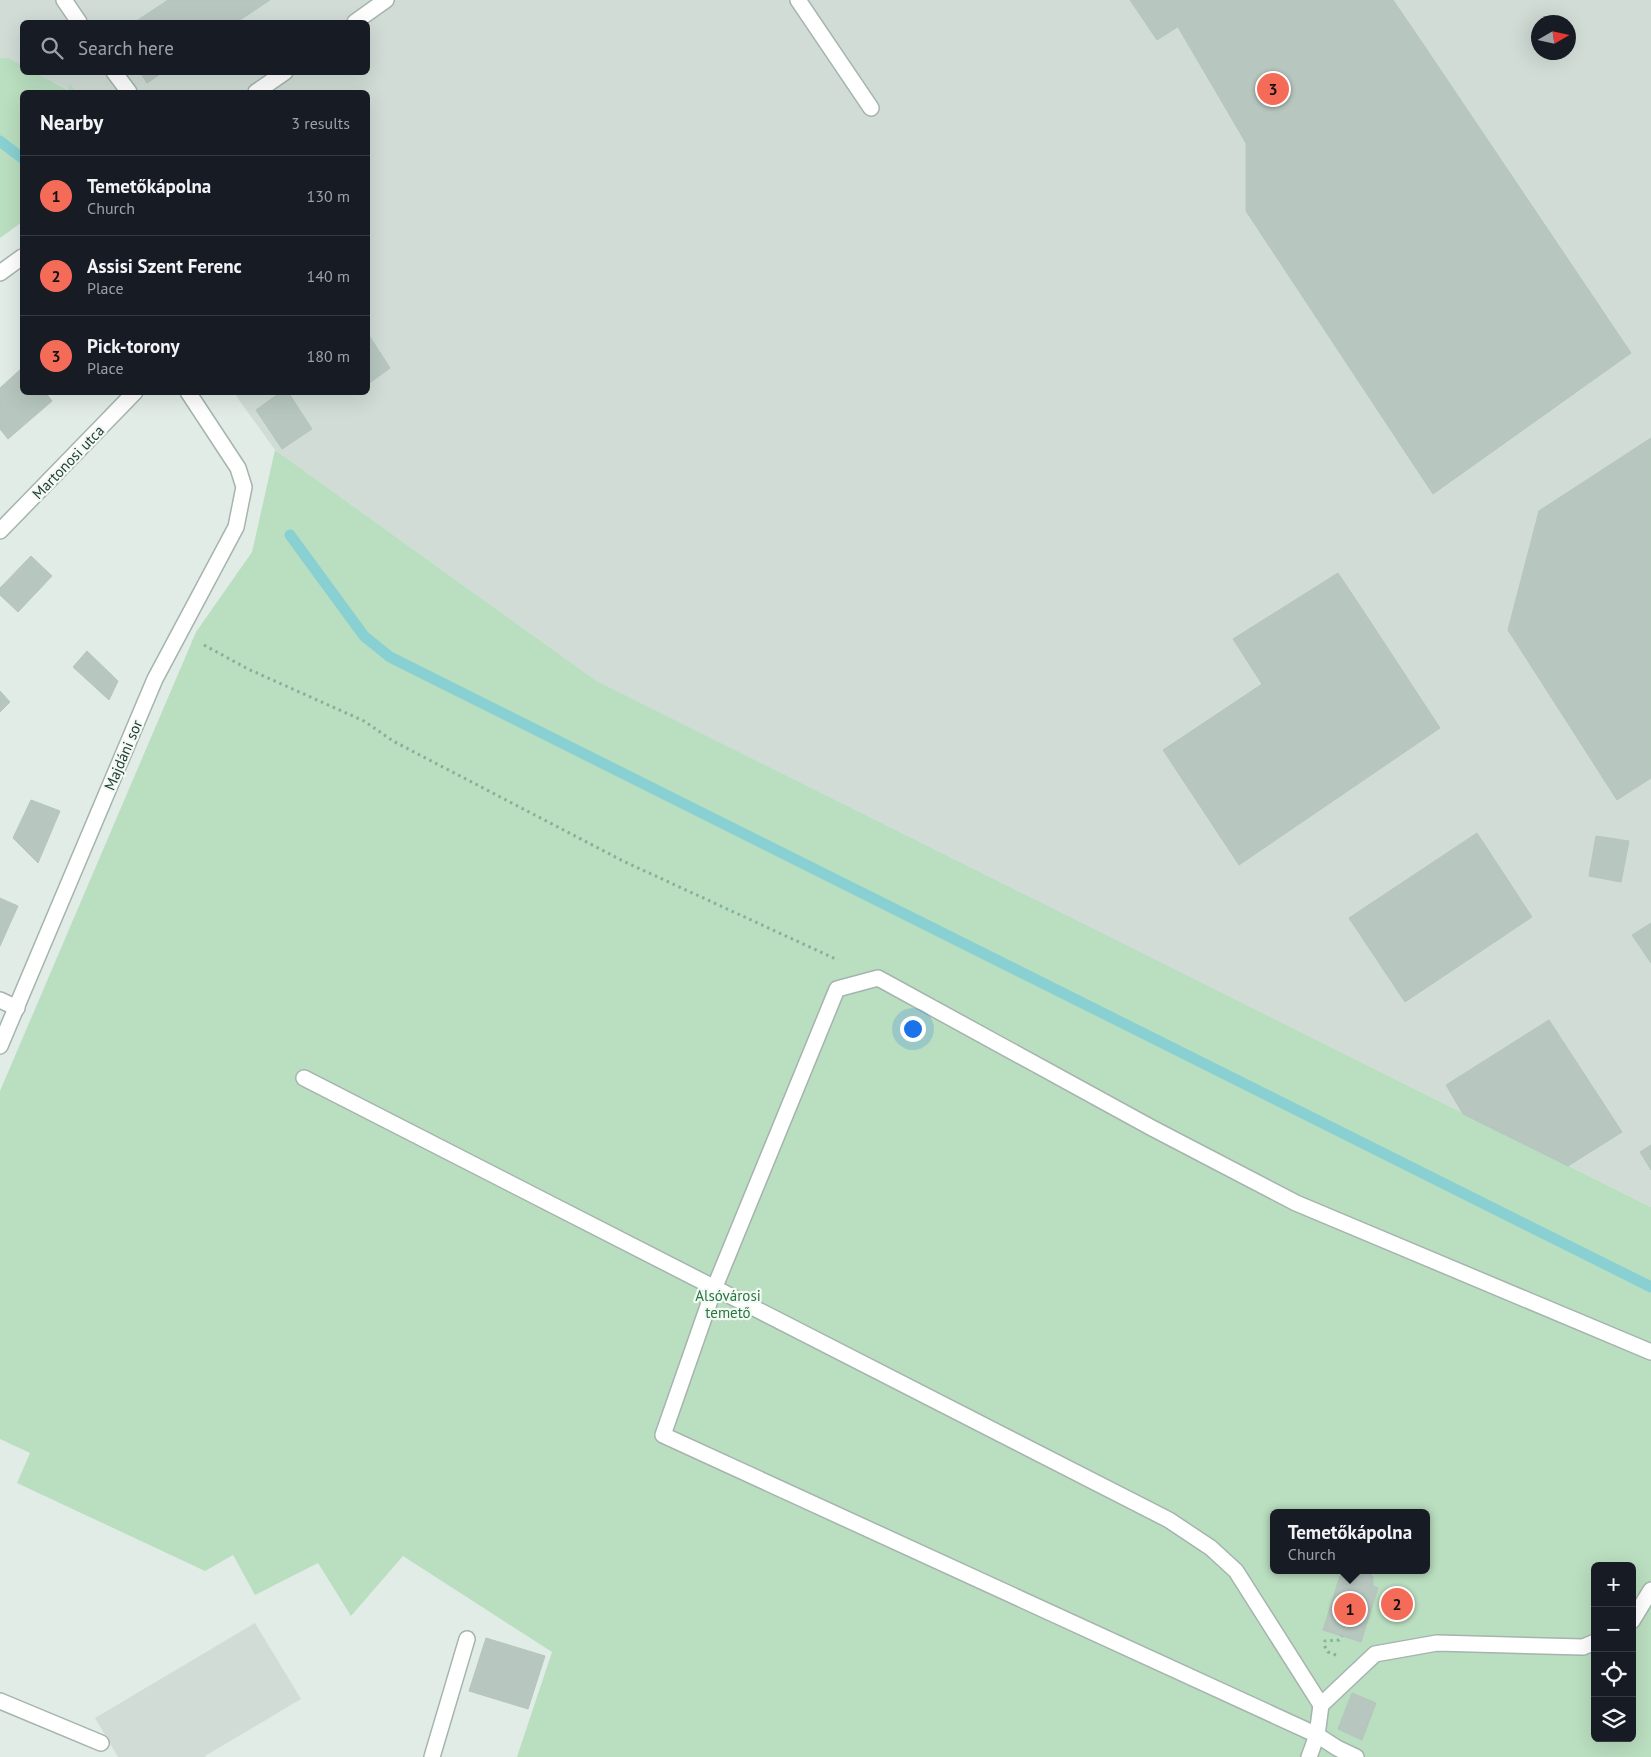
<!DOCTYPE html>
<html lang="en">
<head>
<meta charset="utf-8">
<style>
  body { margin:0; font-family:"PT Sans",sans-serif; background:#20242c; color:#f1f3f6 }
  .controls { position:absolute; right:15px; bottom:15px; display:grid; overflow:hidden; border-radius:8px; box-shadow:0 5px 20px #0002 }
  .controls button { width:45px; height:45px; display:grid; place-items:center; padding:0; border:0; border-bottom:1px solid #363941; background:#171b24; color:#f1f3f6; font:25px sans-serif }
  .compass { position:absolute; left:1531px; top:15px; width:45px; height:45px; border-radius:50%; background:#171b24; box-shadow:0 5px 20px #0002; rotate:81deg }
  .you { position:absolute; left:912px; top:1028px; width:18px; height:18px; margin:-12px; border:4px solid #fff; border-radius:50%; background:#1a73e8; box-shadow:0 0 0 8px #1a73e833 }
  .badge { display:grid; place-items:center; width:32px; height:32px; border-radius:50%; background:#f46b58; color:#111; font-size:16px; font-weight:700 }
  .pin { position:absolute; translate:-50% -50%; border:2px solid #fff; box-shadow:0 1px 5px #0006 }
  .popup { position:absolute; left:1270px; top:1509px; width:160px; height:65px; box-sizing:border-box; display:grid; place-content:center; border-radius:8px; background:#171b24; filter:drop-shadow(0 1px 4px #0005); font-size:16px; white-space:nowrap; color:#9ea1a6 }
  .popup b { font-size:19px; color:#f1f3f6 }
  .popup::after { content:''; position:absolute; left:50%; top:100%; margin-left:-10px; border:10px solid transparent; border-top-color:#171b24 }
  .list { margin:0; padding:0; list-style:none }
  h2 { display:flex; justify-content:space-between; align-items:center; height:65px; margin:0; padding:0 20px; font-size:21px }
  h2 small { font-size:16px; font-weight:400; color:#9ea1a6 }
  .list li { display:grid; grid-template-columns:32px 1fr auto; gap:15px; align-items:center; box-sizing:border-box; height:80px; padding:0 20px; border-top:1px solid #363941 }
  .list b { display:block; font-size:19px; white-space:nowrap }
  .list p { margin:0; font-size:16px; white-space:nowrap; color:#9ea1a6 }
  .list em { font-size:16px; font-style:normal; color:#9ea1a6 }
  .icon { flex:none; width:28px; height:28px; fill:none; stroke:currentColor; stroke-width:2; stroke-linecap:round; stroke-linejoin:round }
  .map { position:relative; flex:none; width:1651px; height:1757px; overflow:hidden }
  .search { position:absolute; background:#171b24; box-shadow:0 5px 20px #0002; left:20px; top:20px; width:350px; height:55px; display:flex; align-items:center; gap:12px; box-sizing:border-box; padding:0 18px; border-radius:8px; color:#9ea1a6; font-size:19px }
  .panel { position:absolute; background:#171b24; box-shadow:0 5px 20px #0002; left:20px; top:90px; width:350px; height:305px; border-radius:8px }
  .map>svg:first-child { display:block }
  .built { fill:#d0dcd5; fill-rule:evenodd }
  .green { fill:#badec0; fill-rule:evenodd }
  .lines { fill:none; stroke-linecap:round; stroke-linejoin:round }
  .stream { stroke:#89d0d2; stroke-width:11 }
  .building { fill:#b7c7bf; stroke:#b4c6bc }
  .service-casing { stroke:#a5b4ad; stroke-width:18 }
  .minor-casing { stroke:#a5b4ad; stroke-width:18 }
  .tertiary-casing { stroke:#a5b4ad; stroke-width:18 }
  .path { stroke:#82b19c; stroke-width:3; stroke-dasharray:2.5 4; stroke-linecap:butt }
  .service { stroke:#fff; stroke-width:15 }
  .minor { stroke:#fff; stroke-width:15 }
  .tertiary { stroke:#fff; stroke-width:15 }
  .labels { text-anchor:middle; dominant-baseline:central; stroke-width:4.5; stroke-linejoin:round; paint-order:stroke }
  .street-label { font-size:15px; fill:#223e33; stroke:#f3f9f5 }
  .park-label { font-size:15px; fill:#2b753e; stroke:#f3f9f5 }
</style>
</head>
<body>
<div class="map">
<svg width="1651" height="1757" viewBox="0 0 1651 1757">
  <rect width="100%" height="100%" fill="#e2ece6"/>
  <g class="built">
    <path d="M0,0H1651V1207L595,680L275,450L234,393L368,392V92H76L70,85L69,90L36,73L368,72V22H22V65L9,58H0ZM1538,22H1568V52H1538Z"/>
    <polygon points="255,1623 301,1699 205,1756 206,1757 118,1757 95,1718"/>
  </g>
  <g class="green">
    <polygon points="0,58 9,58 22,65 22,72 36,73 68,90 70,84 76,92 22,92 22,222 0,238"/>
    <path d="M275,450L595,680L1651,1207V1757H517L552,1652L403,1556L351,1616L318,1563L255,1595L233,1555L205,1571L17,1483L30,1453L0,1439V1091L196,632L252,552ZM1274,1513H1426V1570H1274ZM1595,1566H1632V1738H1595Z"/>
  </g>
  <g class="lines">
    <g class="stream">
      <polyline points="0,141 22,158"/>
      <polyline points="290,535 364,636 390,657 1651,1287"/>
    </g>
  </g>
  <g class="building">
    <polygon points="168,0 270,0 237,22 135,22"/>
    <polygon points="1130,0 1220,0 1157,40"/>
    <polygon points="1220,0 1393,0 1417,35 1246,143 1178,27"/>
    <polygon points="1417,35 1631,353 1433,494 1246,211 1246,143"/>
    <polygon points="140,72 163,72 147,83"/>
    <polygon points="368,334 390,368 368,384"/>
    <polygon points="22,368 22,392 45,392 52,401 8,439 0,429 0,388"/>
    <polygon points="281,392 288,392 312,429 282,449 256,410"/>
    <polygon points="1651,438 1651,778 1617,800 1508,630 1539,511"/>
    <polygon points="31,556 52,576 18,612 0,595 0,588"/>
    <polygon points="1338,573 1366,615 1262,684 1233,639"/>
    <polygon points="1366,615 1440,728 1239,865 1163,750"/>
    <polygon points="87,651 118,681 109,700 73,667"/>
    <polygon points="0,691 10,702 0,712"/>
    <polygon points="31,800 60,811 38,863 13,838"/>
    <polygon points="1477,833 1532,917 1405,1002 1349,918"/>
    <polygon points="1596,836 1629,841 1621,882 1589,876"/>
    <polygon points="0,898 18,906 0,946"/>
    <polygon points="1651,923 1651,963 1632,935"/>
    <polygon points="1549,1020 1622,1132 1568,1166 1463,1114 1446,1085"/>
    <polygon points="1651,1145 1651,1170 1640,1152"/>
    <polygon points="1350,1570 1370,1572 1373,1578 1373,1586 1378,1588 1361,1642 1323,1630 1340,1576 1344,1578"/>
    <polygon points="486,1638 545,1656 528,1709 469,1691"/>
    <polygon points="1352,1693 1376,1703 1362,1740 1338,1729"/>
  </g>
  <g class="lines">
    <defs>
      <g id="service">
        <polyline points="64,0 79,22"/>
        <polyline points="798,0 871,108"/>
        <polyline points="114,72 129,92"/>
        <polyline points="304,1078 1169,1520 1211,1548 1236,1571 1321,1705"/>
        <polyline points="1632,1621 1651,1590"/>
        <polyline points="0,1701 101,1743"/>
        <polyline points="432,1757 467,1639"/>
        <polyline points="1309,1757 1317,1735 1321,1705 1375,1654 1437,1643 1583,1647 1595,1642"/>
        <polyline points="1356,1757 1337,1748 1317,1735 663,1435 714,1289 837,989 878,978 1152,1128 1296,1203 1651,1352"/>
      </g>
      <g id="minor">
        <polyline points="0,531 135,392"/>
        <polyline points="0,1000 17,1008"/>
        <polyline points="0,1046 155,679 236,527 244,487 238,468 188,392"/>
      </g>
      <g id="tertiary">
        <polyline points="355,22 386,0"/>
        <polyline points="256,92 285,72"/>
        <polyline points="0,273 22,257"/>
      </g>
    </defs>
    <use href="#service" class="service-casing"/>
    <use href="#minor" class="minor-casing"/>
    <use href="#tertiary" class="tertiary-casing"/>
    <g class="path">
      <polyline points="204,645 248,669 364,721 393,741 623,861 838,960"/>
      <polyline points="1336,1655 1328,1652 1324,1645 1325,1641 1339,1640 1342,1636"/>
    </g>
    <use href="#service" class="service"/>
    <use href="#minor" class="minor"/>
    <use href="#tertiary" class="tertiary"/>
  </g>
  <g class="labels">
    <g class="street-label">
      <text transform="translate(68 462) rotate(-46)">Martonosi utca</text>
      <text transform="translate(123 755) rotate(-67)">Majdáni sor</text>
    </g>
    <g class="park-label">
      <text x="728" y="1295">Alsóvárosi<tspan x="728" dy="17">temető</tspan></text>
    </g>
  </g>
</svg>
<div class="controls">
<button>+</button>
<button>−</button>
<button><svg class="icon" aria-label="locate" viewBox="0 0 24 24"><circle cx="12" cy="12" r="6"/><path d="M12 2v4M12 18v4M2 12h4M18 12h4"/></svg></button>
<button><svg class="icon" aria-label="layers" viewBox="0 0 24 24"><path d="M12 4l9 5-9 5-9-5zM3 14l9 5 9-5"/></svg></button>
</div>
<svg class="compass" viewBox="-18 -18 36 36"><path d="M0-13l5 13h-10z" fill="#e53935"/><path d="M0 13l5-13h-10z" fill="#9ea1a6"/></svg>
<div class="you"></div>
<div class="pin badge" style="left:1350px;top:1609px">1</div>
<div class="popup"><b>Temetőkápolna</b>Church</div>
<div class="pin badge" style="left:1397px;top:1604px">2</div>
<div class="pin badge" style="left:1273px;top:89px">3</div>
<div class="search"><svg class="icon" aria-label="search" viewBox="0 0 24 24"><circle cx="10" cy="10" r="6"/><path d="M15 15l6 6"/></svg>Search here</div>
<section class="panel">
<h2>Nearby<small>3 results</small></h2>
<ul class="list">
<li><span class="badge">1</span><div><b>Temetőkápolna</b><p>Church</p></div><em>130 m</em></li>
<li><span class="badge">2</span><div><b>Assisi Szent Ferenc</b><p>Place</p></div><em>140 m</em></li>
<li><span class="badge">3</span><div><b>Pick-torony</b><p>Place</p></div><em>180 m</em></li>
</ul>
</section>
</div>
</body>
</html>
